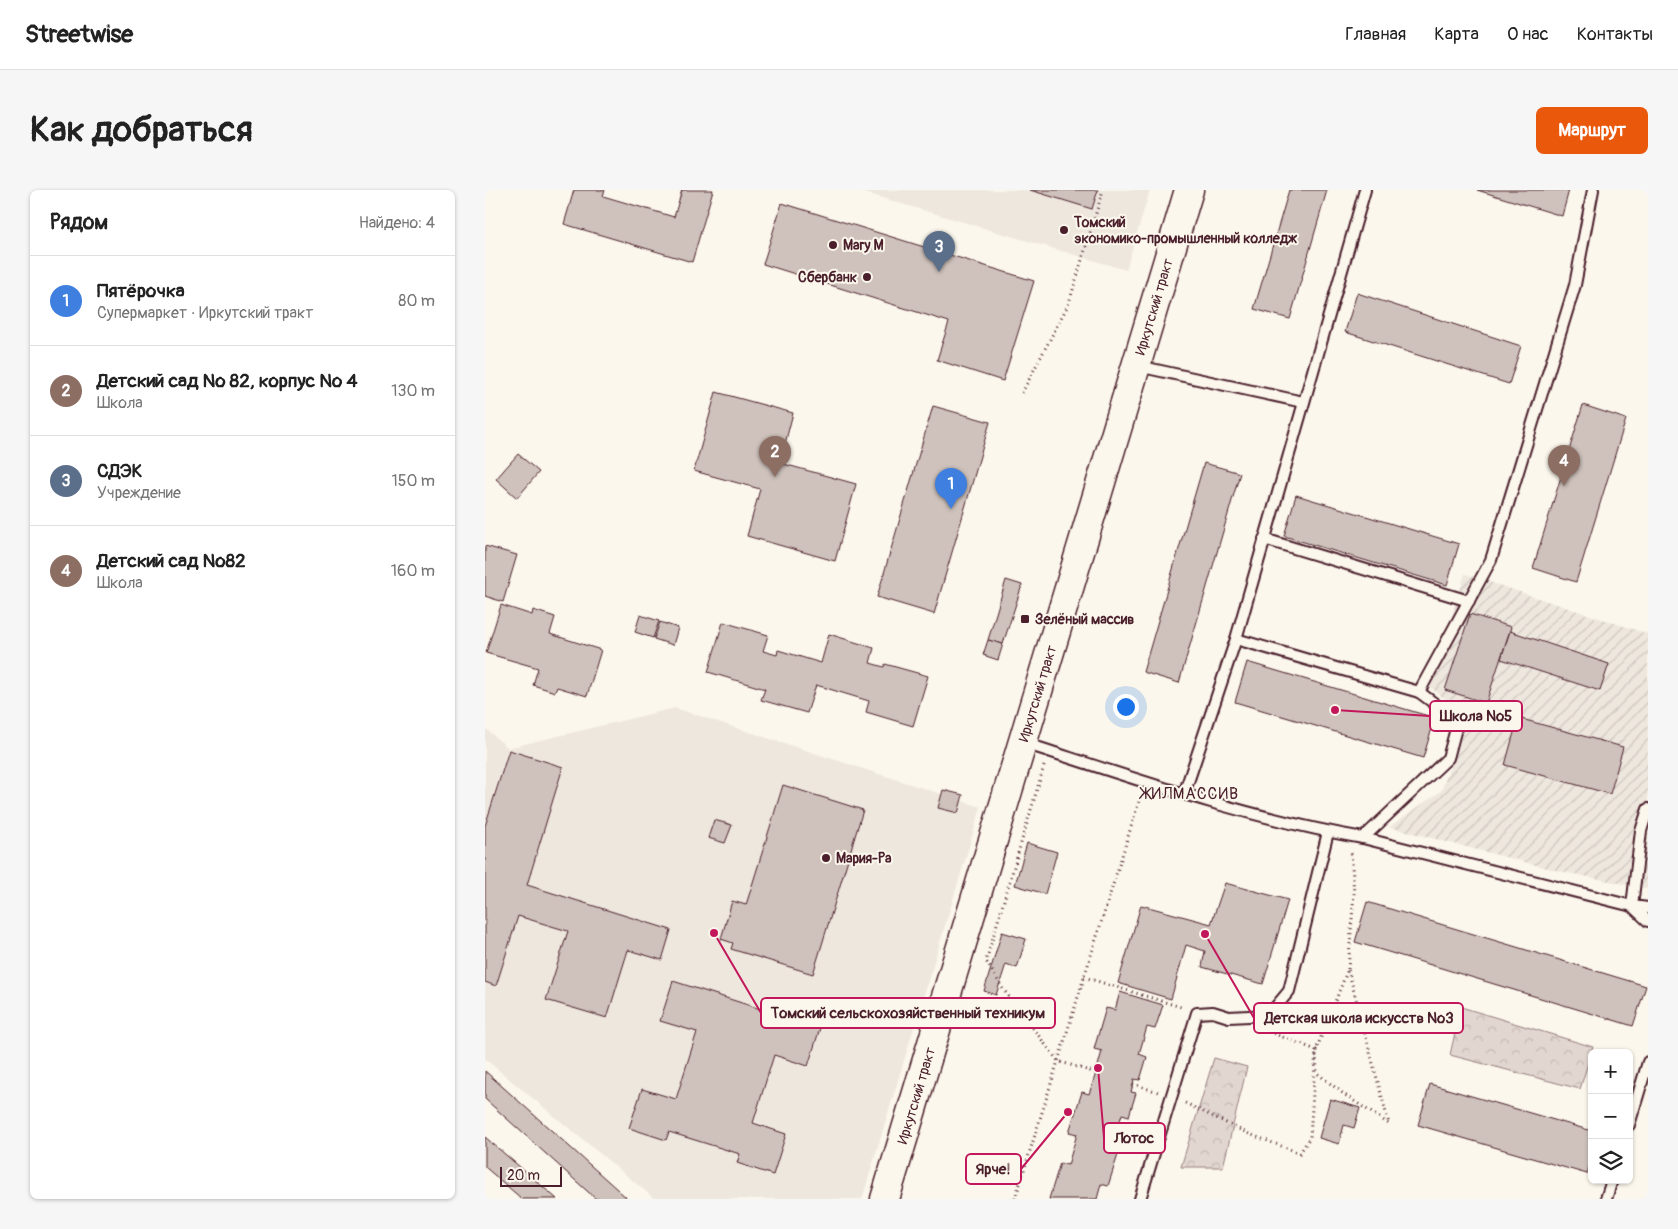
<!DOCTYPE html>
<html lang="ru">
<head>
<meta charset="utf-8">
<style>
  body { margin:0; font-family:Pangolin,sans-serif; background:#f6f6f6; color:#222 }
  .controls { position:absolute; right:15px; bottom:15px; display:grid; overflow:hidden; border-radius:8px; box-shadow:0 1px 4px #0004 }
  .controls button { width:45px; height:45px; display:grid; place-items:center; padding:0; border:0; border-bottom:1px solid #e0e0e0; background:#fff; color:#222; font:25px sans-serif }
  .scale { position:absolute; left:15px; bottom:12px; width:62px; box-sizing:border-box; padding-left:5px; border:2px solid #4a1f2b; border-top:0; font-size:14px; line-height:18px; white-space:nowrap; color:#4a1f2b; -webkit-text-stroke:4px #fbf7ec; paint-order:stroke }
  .you { position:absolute; left:640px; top:516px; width:18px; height:18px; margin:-12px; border:4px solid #fff; border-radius:50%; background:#1a73e8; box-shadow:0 0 0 8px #1a73e833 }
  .badge { display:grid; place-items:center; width:32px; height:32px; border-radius:50%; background:#ea580c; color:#fff; font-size:16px; font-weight:700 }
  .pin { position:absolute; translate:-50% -41px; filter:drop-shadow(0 1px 2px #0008) }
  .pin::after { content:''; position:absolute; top:26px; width:18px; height:15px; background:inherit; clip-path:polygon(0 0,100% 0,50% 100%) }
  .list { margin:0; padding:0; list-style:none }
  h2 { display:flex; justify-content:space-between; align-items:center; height:65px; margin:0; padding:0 20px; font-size:21px }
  h2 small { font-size:16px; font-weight:400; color:#767676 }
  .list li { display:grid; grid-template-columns:32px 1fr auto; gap:15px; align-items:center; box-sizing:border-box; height:90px; padding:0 20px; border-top:1px solid #e0e0e0 }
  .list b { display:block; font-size:19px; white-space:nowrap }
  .list p { margin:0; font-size:16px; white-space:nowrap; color:#767676 }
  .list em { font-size:16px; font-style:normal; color:#767676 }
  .icon { flex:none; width:28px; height:28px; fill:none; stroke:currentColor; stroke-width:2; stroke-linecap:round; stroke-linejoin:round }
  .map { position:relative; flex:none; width:1163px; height:1009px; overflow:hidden; border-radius:8px }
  header { display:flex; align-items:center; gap:30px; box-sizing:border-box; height:70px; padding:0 25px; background:#fff; border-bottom:1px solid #e0e0e0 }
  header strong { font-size:24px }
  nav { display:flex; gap:28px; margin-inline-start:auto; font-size:18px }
  .intro { display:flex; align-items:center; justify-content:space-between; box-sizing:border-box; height:120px; padding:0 30px }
  h1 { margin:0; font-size:35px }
  .button { padding:12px 22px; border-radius:8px; background:#ea580c; color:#fff; font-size:18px; font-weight:700 }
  main { display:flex; gap:30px; padding:0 30px }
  aside { flex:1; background:#fff; border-radius:8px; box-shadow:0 1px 4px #0004 }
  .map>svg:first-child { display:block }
  .built { fill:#eee7de }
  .industrial { fill:url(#industrial-furrows) }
  .park { fill:url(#park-crowns); stroke:#967b7e }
  .building { fill:#cfc2bc; stroke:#4a1f2b }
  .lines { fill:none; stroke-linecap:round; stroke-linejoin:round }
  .service-casing { stroke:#4a1f2b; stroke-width:14 }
  .primary-casing { stroke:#4a1f2b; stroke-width:31 }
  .path { stroke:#4a1f2b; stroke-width:3; stroke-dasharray:1 4; stroke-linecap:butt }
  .service { stroke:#fbf7ec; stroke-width:10 }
  .primary { stroke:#fbf7ec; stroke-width:28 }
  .poi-dot { fill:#4a1f2b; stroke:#fbf7ec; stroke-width:2 }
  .labels { text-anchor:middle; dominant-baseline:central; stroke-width:4; stroke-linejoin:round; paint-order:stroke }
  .poi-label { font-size:14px; font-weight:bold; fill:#4a1f2b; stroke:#fbf7ec; text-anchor:start }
  .street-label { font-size:14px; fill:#4a1f2b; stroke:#fbf7ec }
  .quarter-label { font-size:16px; letter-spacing:1px; fill:#4a1f2b; stroke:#fbf7ec }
  .leader { fill:none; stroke:#c2185b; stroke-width:2 }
  .callout-dot { fill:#c2185b; stroke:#fbf7ec; stroke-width:2 }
  .callout { fill:#fbf7ec; stroke:#c2185b; stroke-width:2 }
  .callout-label { font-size:15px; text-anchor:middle; font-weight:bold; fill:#4a1f2b }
</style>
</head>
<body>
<header>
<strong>Streetwise</strong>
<nav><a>Главная</a><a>Карта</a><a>О нас</a><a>Контакты</a></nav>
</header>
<div class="intro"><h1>Как добраться</h1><a class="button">Маршрут</a></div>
<main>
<aside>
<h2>Рядом<small>Найдено: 4</small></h2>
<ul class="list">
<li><span class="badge" style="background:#3f7fe0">1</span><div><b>Пятёрочка</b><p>Супермаркет · Иркутский тракт</p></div><em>80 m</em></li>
<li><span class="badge" style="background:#8d6e63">2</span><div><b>Детский сад № 82, корпус № 4</b><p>Школа</p></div><em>130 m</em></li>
<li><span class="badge" style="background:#5c6f8a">3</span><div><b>СДЭК</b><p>Учреждение</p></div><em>150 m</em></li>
<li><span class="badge" style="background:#8d6e63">4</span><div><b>Детский сад №82</b><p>Школа</p></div><em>160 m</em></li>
</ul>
</aside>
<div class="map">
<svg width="1163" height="1009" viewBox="0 0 1163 1009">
  <defs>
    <pattern id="industrial-furrows" width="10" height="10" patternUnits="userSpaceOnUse" patternTransform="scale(1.25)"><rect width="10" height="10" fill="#eee7de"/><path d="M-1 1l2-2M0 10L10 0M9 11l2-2" fill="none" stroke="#cec6bf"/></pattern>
    <pattern id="park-crowns" width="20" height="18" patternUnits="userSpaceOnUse" patternTransform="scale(1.25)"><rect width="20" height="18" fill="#e2d7d0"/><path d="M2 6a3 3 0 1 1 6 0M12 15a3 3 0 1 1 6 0" fill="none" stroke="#c3b8b3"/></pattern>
  </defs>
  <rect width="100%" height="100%" fill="#fbf7ec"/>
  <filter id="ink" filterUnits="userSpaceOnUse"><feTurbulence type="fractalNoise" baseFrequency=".02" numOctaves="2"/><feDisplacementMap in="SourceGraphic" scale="10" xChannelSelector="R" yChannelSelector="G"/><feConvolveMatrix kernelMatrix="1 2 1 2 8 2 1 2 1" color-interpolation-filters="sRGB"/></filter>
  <g filter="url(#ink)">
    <g class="built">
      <polygon points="370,0 665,0 641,80"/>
      <polygon points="190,518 496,617 377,1009 170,1009 0,869 0,538 23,558"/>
    </g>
    <polygon class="industrial" points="980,384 1163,444 1163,699 1074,681 904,637 956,601 984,528 945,497"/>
    <g class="park">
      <polygon points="976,817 1108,857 1095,899 965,865"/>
      <polygon points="729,868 762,877 738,977 696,977"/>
    </g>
    <g class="building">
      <polygon points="89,0 120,0 118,6 189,27 197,0 228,0 207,72 79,34"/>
      <polygon points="545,0 613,0 607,19"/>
      <polygon points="804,0 842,0 805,129 769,119"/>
      <polygon points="992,0 1084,0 1077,26"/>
      <polygon points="297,13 549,91 518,191 452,170 464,132 278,74"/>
      <polygon points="872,103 1036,156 1024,194 860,142"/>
      <polygon points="231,202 308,223 295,273 371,294 350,371 262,346 275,299 209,281"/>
      <polygon points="1098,215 1141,229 1091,392 1048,378"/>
      <polygon points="448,216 505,232 449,424 392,407"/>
      <polygon points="33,264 54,282 32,308 11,289"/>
      <polygon points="719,273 755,283 694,493 658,482"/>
      <polygon points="811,305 974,354 962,395 799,346"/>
      <polygon points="0,356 32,365 18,412 0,406"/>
      <polygon points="521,390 537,395 518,454 503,450"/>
      <polygon points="16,415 47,425 48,420 70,427 65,444 116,460 102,506 72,497 70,502 48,495 53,478 1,463"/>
      <polygon points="985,424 1026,437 1001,513 960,500"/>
      <polygon points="155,425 174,431 168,448 150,442"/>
      <polygon points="175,432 193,438 188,455 169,449"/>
      <polygon points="238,432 283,445 278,461 292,465 293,460 336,473 344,444 389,458 385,473 399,477 400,474 443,486 428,536 381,522 384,511 331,495 322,523 276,510 280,499 223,482"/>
      <polygon points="1025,441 1124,474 1115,501 1016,469"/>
      <polygon points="503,450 518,454 513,470 498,465"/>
      <polygon points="762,472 950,528 938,568 750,512"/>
      <polygon points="1033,528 1138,557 1125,604 1020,575"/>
      <polygon points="24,560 78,577 42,695 186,740 177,770 143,760 122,828 61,810 83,741 33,726 11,796 0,792 0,636"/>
      <polygon points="298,595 378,620 328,784 246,759 248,753 236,749 247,711 261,715"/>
      <polygon points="458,600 478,605 473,623 453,618"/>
      <polygon points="229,630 247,635 240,653 223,648"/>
      <polygon points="542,653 572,662 560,704 530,695"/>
      <polygon points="740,693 803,710 778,794 717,777 720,761 701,755 686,809 633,793 656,715 726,734"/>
      <polygon points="882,712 1161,796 1148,836 870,752"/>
      <polygon points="517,742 541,749 532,778 521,774 511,805 499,801"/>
      <polygon points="188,791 335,838 323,876 289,865 268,933 301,944 288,985 252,973 255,964 184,942 181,950 144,938 157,899 191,909 212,842 175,831"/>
      <polygon points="635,802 678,815 670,839 662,837 654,864 662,867 655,890 649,889 648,894 646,902 651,903 644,926 637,924 629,950 637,952 623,996 616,994 612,1009 564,1009 575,973 583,975 592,944 584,942 597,902 604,904 611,883 617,861 609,859 621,818 630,820"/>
      <polygon points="0,881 143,1009 111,1009 0,909"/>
      <polygon points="945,894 1107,941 1107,968 1102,984 933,935"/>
      <polygon points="845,909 875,918 869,938 859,935 854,954 834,948"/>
      <polygon points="0,947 72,1009 37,1009 0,977"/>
    </g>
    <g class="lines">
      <defs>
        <g id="service">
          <polyline points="653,176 818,212"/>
          <polyline points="779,349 984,411"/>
          <polyline points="751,449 934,502 973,531 963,568 878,648"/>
          <polyline points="934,502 1006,370 1090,95 1108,0"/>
          <path d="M539,553C651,589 762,628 878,648L1147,716L1163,718"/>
          <polyline points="699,604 751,449 880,0"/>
          <polyline points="1163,619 1156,641 1147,716 1163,731"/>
          <polyline points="1144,935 1163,872"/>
          <polyline points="655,1009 712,823 728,822 744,827 784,825 804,801 843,642"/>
          <polyline points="1121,1009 1127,990"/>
        </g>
        <g id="primary">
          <path id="s1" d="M400,1009L704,0"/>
        </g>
      </defs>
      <use href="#service" class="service-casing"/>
      <use href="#primary" class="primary-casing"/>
      <g class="path">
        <polyline points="537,203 584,113 618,0"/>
        <polyline points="559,576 501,771 518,799 573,871 611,883"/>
        <polyline points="863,779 869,704 866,660"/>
        <polyline points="599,787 699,818"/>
        <polyline points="648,894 673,902"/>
        <polyline points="700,913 764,944 815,963 825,947 831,860 863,779 904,934 860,905 832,883 831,860 782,841"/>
        <polyline points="530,1009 656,605"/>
      </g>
      <use href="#service" class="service"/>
      <use href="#primary" class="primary"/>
    </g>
  </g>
  <g class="poi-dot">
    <circle cx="579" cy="40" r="5"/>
    <circle cx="348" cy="55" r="5"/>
    <circle cx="382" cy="87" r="5"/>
    <rect x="535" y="424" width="10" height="10" rx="2.5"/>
    <circle cx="341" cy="668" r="5"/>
  </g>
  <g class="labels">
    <g class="poi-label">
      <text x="589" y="32">Томский<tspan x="589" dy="16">экономико-промышленный колледж</tspan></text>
      <text x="358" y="55">Mary M</text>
      <text x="372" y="87" text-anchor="end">Сбербанк</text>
      <text x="550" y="429">Зелёный массив</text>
      <text x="351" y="668">Мария-Ра</text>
    </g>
    <g class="street-label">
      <text stroke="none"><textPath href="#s1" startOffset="932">Иркутский тракт</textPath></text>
      <text stroke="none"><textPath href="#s1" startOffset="528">Иркутский тракт</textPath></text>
      <text stroke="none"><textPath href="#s1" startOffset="108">Иркутский тракт</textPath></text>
    </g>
    <g class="quarter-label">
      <text x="705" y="604">ЖИЛМАССИВ</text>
    </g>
  </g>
  <path class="leader" d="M850 520L945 526M229 743L276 823M720 744L769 828M613 878L619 948M583 922L536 979"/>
  <g class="callout-dot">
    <circle cx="850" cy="520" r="5"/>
    <circle cx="229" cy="743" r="5"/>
    <circle cx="720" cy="744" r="5"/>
    <circle cx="613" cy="878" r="5"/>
    <circle cx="583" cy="922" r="5"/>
  </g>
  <g class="callout">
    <rect x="945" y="511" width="92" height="30" rx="5"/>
    <rect x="276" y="808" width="294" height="30" rx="5"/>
    <rect x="769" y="813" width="209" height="30" rx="5"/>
    <rect x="619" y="933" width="61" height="30" rx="5"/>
    <rect x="481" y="964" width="55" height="30" rx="5"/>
  </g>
  <g class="callout-label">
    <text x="991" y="531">Школа №5</text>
    <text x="423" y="828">Томский сельскохозяйственный техникум</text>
    <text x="874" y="833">Детская школа искусств №3</text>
    <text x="649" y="953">Лотос</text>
    <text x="508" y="984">Ярче!</text>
  </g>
</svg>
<div class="controls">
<button>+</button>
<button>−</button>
<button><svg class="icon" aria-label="layers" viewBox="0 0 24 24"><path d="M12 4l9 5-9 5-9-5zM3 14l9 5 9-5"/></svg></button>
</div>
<div class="scale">20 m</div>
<div class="you"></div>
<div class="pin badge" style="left:466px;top:319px;background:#3f7fe0">1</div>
<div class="pin badge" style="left:290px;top:287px;background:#8d6e63">2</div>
<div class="pin badge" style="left:454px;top:82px;background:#5c6f8a">3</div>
<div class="pin badge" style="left:1079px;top:296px;background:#8d6e63">4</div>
</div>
</main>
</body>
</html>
